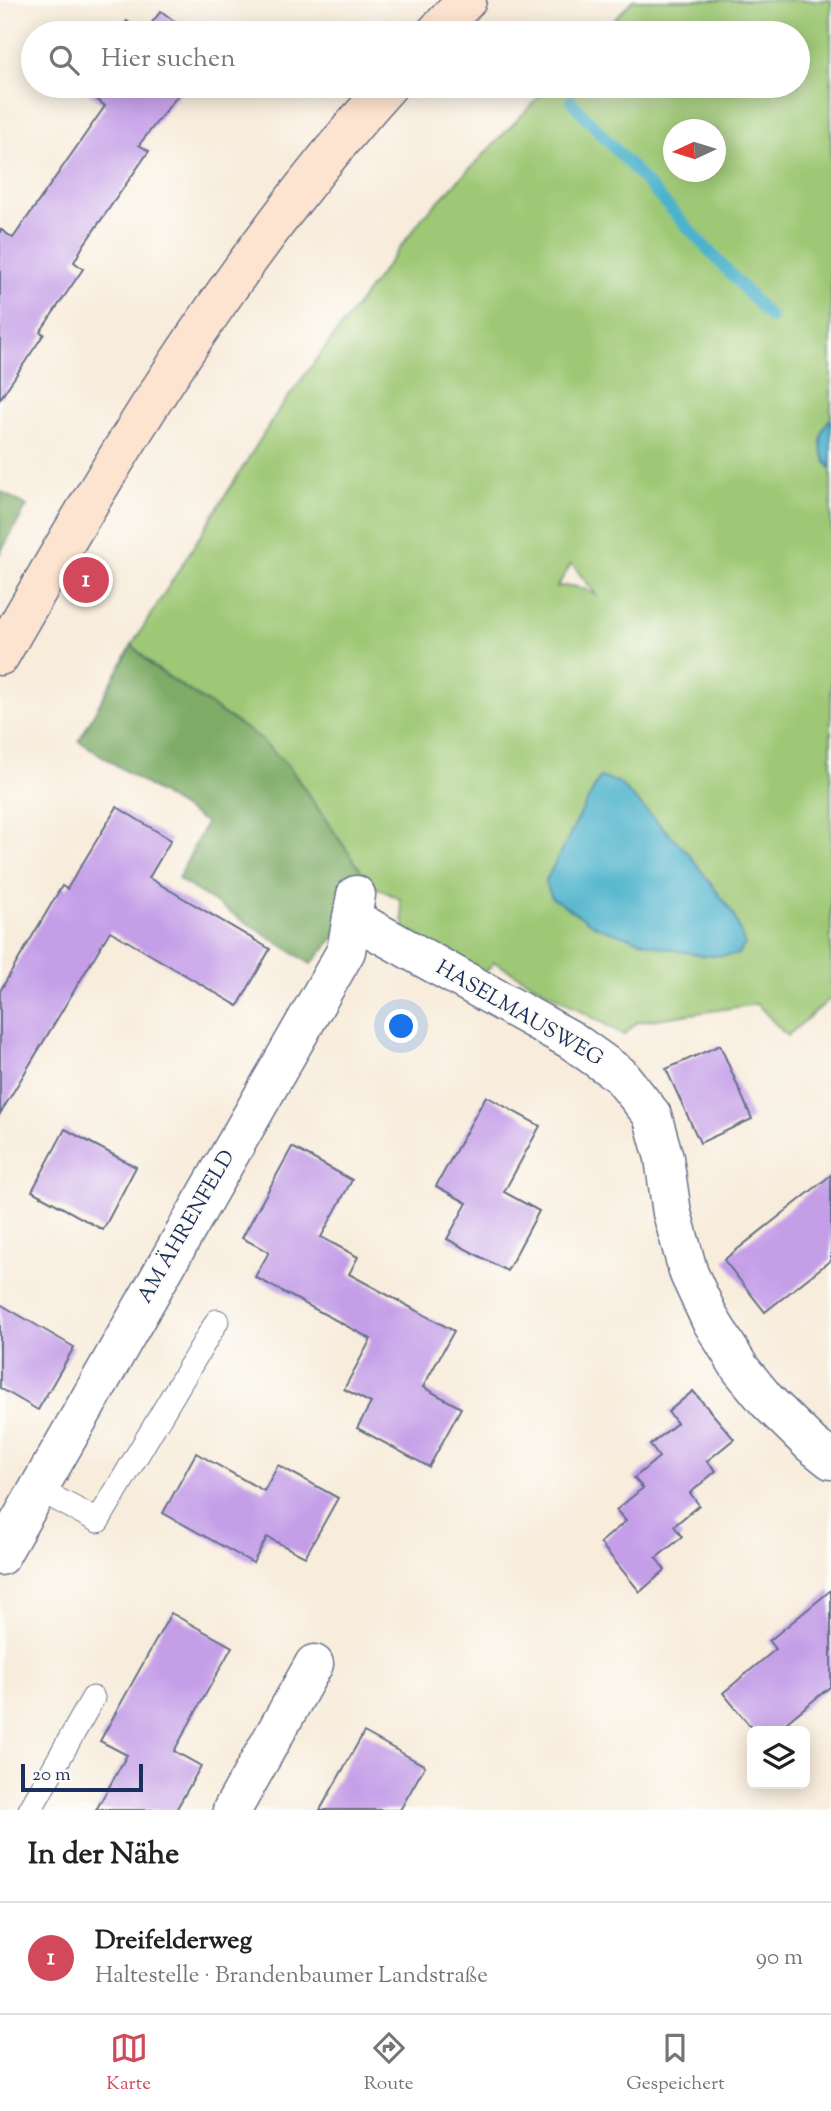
<!DOCTYPE html>
<html lang="de">
<head>
<meta charset="utf-8">
<style>
  body { margin:0; font-family:"Sorts Mill Goudy",serif; background:#f2f2f2; color:#222 }
  .controls { position:absolute; right:21px; bottom:21px; display:grid; overflow:hidden; border-radius:10px; box-shadow:0 4px 18px #0003 }
  .controls button { width:63px; height:63px; display:grid; place-items:center; padding:0; border:0; border-bottom:2px solid #e0e0e0; background:#fff; color:#222; font:35px sans-serif }
  .compass { position:absolute; left:663px; top:119px; width:63px; height:63px; border-radius:50%; background:#fff; box-shadow:0 4px 18px #0003; rotate:266deg }
  .scale { position:absolute; left:21px; bottom:18px; width:122px; box-sizing:border-box; padding-left:7px; border:4px solid #1b2f5e; border-top:0; font-size:19px; line-height:24px; white-space:nowrap; color:#1b2f5e; -webkit-text-stroke:5px #fdfcf7; paint-order:stroke }
  .you { position:absolute; left:402px; top:1027px; width:24px; height:24px; margin:-18px; border:5px solid #fff; border-radius:50%; background:#1a73e8; box-shadow:0 0 0 10px #1a73e833 }
  .badge { display:grid; place-items:center; width:46px; height:46px; border-radius:50%; background:#d1495b; color:#fff; font-size:23px; font-weight:700 }
  .pin { position:absolute; translate:-50% -50%; border:4px solid #fff; box-shadow:0 2px 7px #0006 }
  .list { margin:0; padding:0; list-style:none }
  h2 { display:flex; justify-content:space-between; align-items:center; height:91px; margin:0; padding:0 28px; font-size:30px }
  h2 small { font-size:23px; font-weight:400; color:#767676 }
  .list li { display:grid; grid-template-columns:46px 1fr auto; gap:21px; align-items:center; box-sizing:border-box; height:112px; padding:0 28px; border-top:2px solid #e0e0e0 }
  .list b { display:block; font-size:26px; white-space:nowrap }
  .list p { margin:0; font-size:23px; white-space:nowrap; color:#767676 }
  .list em { font-size:23px; font-style:normal; color:#767676 }
  .icon { flex:none; width:38px; height:38px; fill:none; stroke:currentColor; stroke-width:2; stroke-linecap:round; stroke-linejoin:round }
  .map { position:relative; flex:none; width:831px; height:1810px; overflow:hidden }
  .search { position:absolute; background:#fff; box-shadow:0 4px 18px #0003; left:21px; right:21px; top:21px; height:77px; display:flex; align-items:center; gap:18px; box-sizing:border-box; padding:0 24px; border-radius:38px; color:#767676; font-size:26px }
  .sheet { height:203px; background:#fff }
  nav { display:flex; justify-content:space-around; align-items:center; box-sizing:border-box; height:98px; border-top:2px solid #e0e0e0; background:#fff; font-size:19px; color:#767676 }
  nav a { display:grid; justify-items:center; gap:4px }
  nav .on { color:#d1495b }
  .map>svg:first-child { display:block }
  .green { fill:#9ec874; stroke:#5c7c69; stroke-width:2; fill-rule:evenodd }
  .forest { fill:#7eac66; stroke:#4c6e62; stroke-width:2 }
  .water { fill:#4db3cc; stroke:#347195; stroke-width:2 }
  .lines { fill:none; stroke-linecap:round; stroke-linejoin:round }
  .stream { stroke:#4db3cc; stroke-width:12 }
  .building { fill:#c49fe8 }
  .lane-casing { stroke:#68718a; stroke-width:25 }
  .street-casing { stroke:#68718a; stroke-width:41 }
  .secondary-casing { stroke:#68718a; stroke-width:41 }
  .lane { stroke:#fff; stroke-width:23 }
  .street { stroke:#fff; stroke-width:38 }
  .secondary { stroke:#fde4d0; stroke-width:38 }
  .labels { text-anchor:middle; dominant-baseline:central; stroke-width:5; stroke-linejoin:round; paint-order:stroke }
  .street-label { font-size:21px; fill:#1b2f5e; stroke:#fdfcf7 }
</style>
</head>
<body>
<div class="map">
<svg width="831" height="1810" viewBox="0 0 831 1810">
  <rect width="100%" height="100%" fill="#fdfcf7"/>
  <filter id="ink" filterUnits="userSpaceOnUse"><feTurbulence type="fractalNoise" baseFrequency=".0143" numOctaves="2"/><feDisplacementMap in="SourceGraphic" scale="14" xChannelSelector="R" yChannelSelector="G"/><feConvolveMatrix kernelMatrix="1 2 1 2 8 2 1 2 1" color-interpolation-filters="sRGB"/></filter>
  <filter id="wash" filterUnits="userSpaceOnUse"><feTurbulence type="fractalNoise" baseFrequency=".00686" numOctaves="4" result="noise"/><feDisplacementMap in="SourceGraphic" scale="28" xChannelSelector="R" yChannelSelector="G"/><feGaussianBlur stdDeviation="1.57" result="paint"/><feColorMatrix in="noise" values="0 0 0 0 0 0 0 0 0 0 0 0 0 0 0 0 0 1.4 0 .05"/><feComposite in="paint" operator="in"/></filter>
  <g filter="url(#wash)">
    <rect width="100%" height="100%" fill="#f8ecdb"/>
    <path class="green" d="M633,0H831V998L787,1036L757,1004L637,1022L624,1035L494,962L483,975L405,930L400,899L371,885L289,767L258,737L153,666L132,645L278,411L423,217L550,86H798V33H601ZM674,130H716V172H674ZM571,564H572L597,596C582,587 574,584 557,587Z"/>
    <g class="forest">
      <polygon points="0,491 27,506 0,553"/>
      <polygon points="132,645 153,667 258,737 289,767 371,885 332,940 311,964 178,879 206,823 79,741"/>
    </g>
    <g class="water">
      <path d="M831,418V469C818,454 817,432 831,418Z"/>
      <polygon points="600,777 618,782 688,853 733,913 745,945 737,955 704,956 660,947 597,927 552,898 545,882"/>
    </g>
    <g class="lines">
      <polyline class="stream" points="571,101 771,318"/>
    </g>
    <g id="blocks">
      <g class="building">
        <polygon points="161,11 190,33 144,33"/>
        <polygon points="127,21 142,33 117,33"/>
        <polygon points="80,86 185,86 139,145 149,151 83,246 74,262 83,269 40,332 44,334 0,399 0,229 13,238 105,106"/>
        <polygon points="117,807 171,840 149,878 270,949 238,1006 110,931 0,1114 0,991 62,886 67,889"/>
        <polygon points="720,1045 752,1119 700,1143 666,1069"/>
        <polygon points="486,1096 540,1126 504,1192 539,1211 507,1271 447,1239 467,1203 436,1186"/>
        <polygon points="65,1129 136,1167 103,1230 32,1191"/>
        <polygon points="292,1147 352,1180 321,1237 358,1257 349,1274 454,1331 423,1387 461,1408 429,1467 357,1428 371,1403 344,1389 371,1339 255,1277 269,1252 242,1238"/>
        <polygon points="831,1175 831,1260 765,1312 724,1260"/>
        <polygon points="0,1304 74,1347 38,1410 0,1388"/>
        <polygon points="693,1391 734,1439 707,1461 716,1471 690,1493 699,1505 674,1526 682,1537 656,1558 665,1570 640,1592 600,1543 626,1521 616,1510 643,1488 634,1478 659,1457 650,1445 677,1423 668,1412"/>
        <polygon points="196,1453 264,1491 278,1465 338,1498 305,1557 267,1537 253,1563 163,1513"/>
        <polygon points="831,1590 831,1686 776,1731 754,1731 723,1693 776,1649 769,1641"/>
        <polygon points="171,1613 232,1647 174,1751 201,1766 176,1810 96,1810 127,1755 100,1741"/>
        <polygon points="364,1732 425,1766 400,1810 320,1810"/>
      </g>
    </g>
  </g>
  <g filter="url(#ink)">
    <use href="#blocks" fill-opacity="0" stroke="#68718a" stroke-width="2"/>
    <g class="lines">
      <defs>
        <g id="lane">
          <polyline points="38,1489 98,1521 217,1321"/>
          <polyline points="30,1810 93,1698"/>
        </g>
        <g id="street">
          <polyline points="352,918 571,1040 620,1075 652,1115 664,1158 672,1213 689,1274 710,1319 740,1368 767,1401 811,1444 831,1460"/>
          <polyline points="0,1556 346,951 356,895"/>
          <polyline points="232,1810 314,1664"/>
        </g>
        <g id="secondary">
          <polyline points="435,33 467,0"/>
          <path d="M0,656C114,456 234,258 388,86"/>
        </g>
      </defs>
      <use href="#lane" class="lane-casing"/>
      <use href="#street" class="street-casing"/>
      <use href="#secondary" class="secondary-casing"/>
      <use href="#lane" class="lane"/>
      <use href="#street" class="street"/>
      <use href="#secondary" class="secondary"/>
    </g>
  </g>
  <g class="labels">
    <g class="street-label">
      <text transform="translate(519 1014) rotate(30)">HASELMAUSWEG</text>
      <text transform="translate(187 1227) rotate(-60)">AM ÄHRENFELD</text>
    </g>
  </g>
</svg>
<div class="controls">
<button><svg class="icon" aria-label="layers" viewBox="0 0 24 24"><path d="M12 4l9 5-9 5-9-5zM3 14l9 5 9-5"/></svg></button>
</div>
<svg class="compass" viewBox="-18 -18 36 36"><path d="M0-13l5 13h-10z" fill="#e53935"/><path d="M0 13l5-13h-10z" fill="#767676"/></svg>
<div class="scale">20 m</div>
<div class="you"></div>
<div class="pin badge" style="left:86px;top:580px">1</div>
<div class="search"><svg class="icon" aria-label="search" viewBox="0 0 24 24"><circle cx="10" cy="10" r="6"/><path d="M15 15l6 6"/></svg>Hier suchen</div>
</div>
<section class="sheet">
<h2>In der Nähe<small></small></h2>
<ul class="list">
<li><span class="badge">1</span><div><b>Dreifelderweg</b><p>Haltestelle · Brandenbaumer Landstraße</p></div><em>90 m</em></li>
</ul>
</section>
<nav>
<a class="on"><svg class="icon" aria-label="map" viewBox="0 0 24 24"><path d="M3 6l6-2 6 2 6-2v14l-6 2-6-2-6 2zM9 4v14M15 6v14"/></svg>Karte</a>
<a><svg class="icon" aria-label="directions" viewBox="0 0 24 24"><path d="M12 3l9 9-9 9-9-9zM9 14v-3h6M13 9l2 2-2 2"/></svg>Route</a>
<a><svg class="icon" aria-label="saved" viewBox="0 0 24 24"><path d="M7 4h10v16l-5-4-5 4z"/></svg>Gespeichert</a>
</nav>
</body>
</html>
